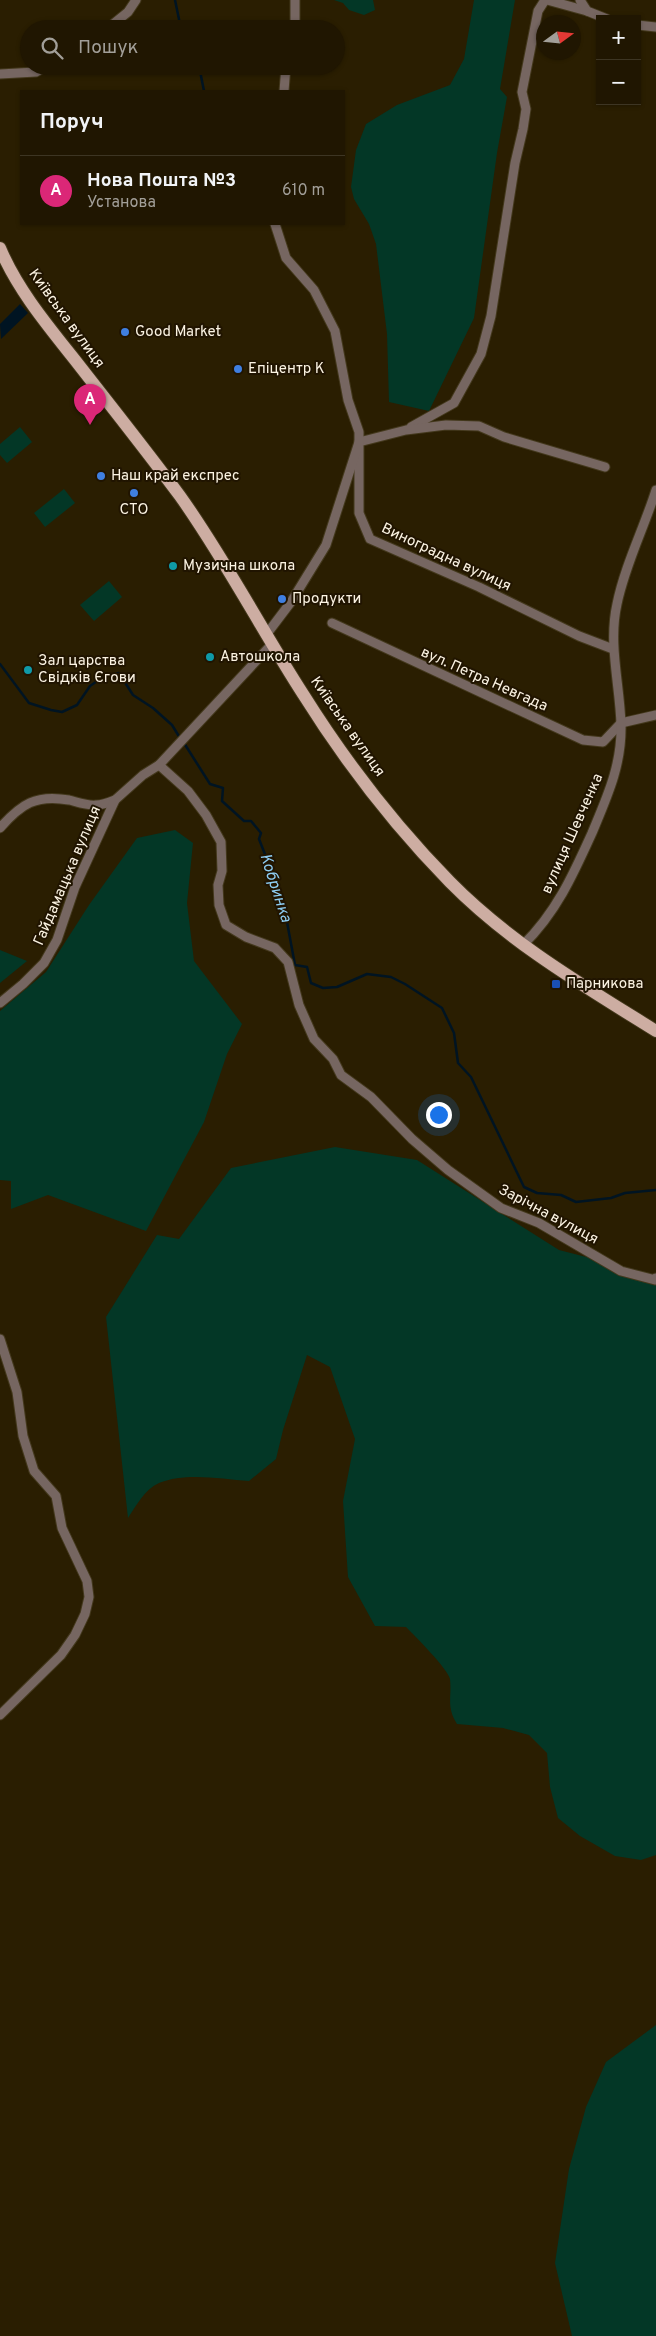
<!DOCTYPE html>
<html lang="uk">
<head>
<meta charset="utf-8">
<style>
  body { margin:0; font-family:Overpass,sans-serif; background:#2d2310; color:#f1f3f6 }
  .controls { position:absolute; right:15px; top:15px; display:grid; overflow:hidden; border-radius:0px; box-shadow:0 1px 4px #0004 }
  .controls button { width:45px; height:45px; display:grid; place-items:center; padding:0; border:0; border-bottom:1px solid #3d3523; background:#201601; color:#f1f3f6; font:25px sans-serif }
  .compass { position:absolute; left:536px; top:15px; width:45px; height:45px; border-radius:50%; background:#201601; box-shadow:0 1px 4px #0004; rotate:75deg }
  .you { position:absolute; left:438px; top:1114px; width:18px; height:18px; margin:-12px; border:4px solid #fff; border-radius:50%; background:#1a73e8; box-shadow:0 0 0 8px #1a73e833 }
  .badge { display:grid; place-items:center; width:32px; height:32px; border-radius:50%; background:#db2777; color:#fff; font-size:16px; font-weight:700 }
  .pin { position:absolute; translate:-50% -41px; filter:drop-shadow(0 1px 2px #0008) }
  .pin::after { content:''; position:absolute; top:26px; width:18px; height:15px; background:inherit; clip-path:polygon(0 0,100% 0,50% 100%) }
  .list { margin:0; padding:0; list-style:none }
  h2 { display:flex; justify-content:space-between; align-items:center; height:65px; margin:0; padding:0 20px; font-size:21px }
  h2 small { font-size:16px; font-weight:400; color:#a29f99 }
  .list li { display:grid; grid-template-columns:32px 1fr auto; gap:15px; align-items:center; box-sizing:border-box; height:70px; padding:0 20px; border-top:1px solid #3d3523 }
  .list b { display:block; font-size:19px; white-space:nowrap }
  .list p { margin:0; font-size:16px; white-space:nowrap; color:#a29f99 }
  .list em { font-size:16px; font-style:normal; color:#a29f99 }
  .icon { flex:none; width:28px; height:28px; fill:none; stroke:currentColor; stroke-width:2; stroke-linecap:round; stroke-linejoin:round }
  .map { position:relative; flex:none; width:656px; height:2336px; overflow:hidden }
  .search { position:absolute; background:#201601; box-shadow:0 1px 4px #0004; left:20px; top:20px; width:325px; height:55px; display:flex; align-items:center; gap:12px; box-sizing:border-box; padding:0 18px; border-radius:28px; color:#a29f99; font-size:19px }
  .panel { position:absolute; background:#201601; box-shadow:0 1px 4px #0004; left:20px; top:90px; width:325px; height:135px; border-radius:0px }
  .map>svg:first-child { display:block }
  .green { fill:#033726 }
  .water { fill:#001422 }
  .lines { fill:none; stroke-linecap:round; stroke-linejoin:round }
  .stream { stroke:#001422; stroke-width:2.5 }
  .minor-casing { stroke:#43381c; stroke-width:11 }
  .primary-casing { stroke:#43381c; stroke-width:14 }
  .minor { stroke:#766661; stroke-width:9 }
  .primary { stroke:#cdada2; stroke-width:12 }
  .shop-dot { fill:#3f7fe0; stroke:#201400; stroke-width:2 }
  .culture-dot { fill:#0f9aa8; stroke:#201400; stroke-width:2 }
  .transit-dot { fill:#1a4fb4; stroke:#201400; stroke-width:2 }
  .labels { text-anchor:middle; dominant-baseline:central; stroke-width:4; stroke-linejoin:round; paint-order:stroke }
  .street-label { font-size:15px; fill:#fbf3e2; stroke:#201400 }
  .poi-label { font-size:15px; fill:#fbf3e2; stroke:#201400; text-anchor:start }
  .water-label { font-size:16px; font-style:italic; fill:#8ecdf2; stroke:#201400 }
</style>
</head>
<body>
<div class="map">
<svg width="656" height="2336" viewBox="0 0 656 2336">
  <rect width="100%" height="100%" fill="#2a1e01"/>
  <g class="green">
    <polygon points="334,0 373,0 375,10 364,15 349,10 343,3"/>
    <polygon points="474,0 515,0 500,89 507,97 497,153 474,318 429,411 389,402 387,334 376,244 369,224 354,199 351,187 356,150 366,124 397,105 450,85 464,59"/>
    <polygon points="20,427 32,442 7,463 0,455 0,444"/>
    <polygon points="64,489 75,503 45,527 34,513"/>
    <polygon points="109,581 122,597 94,621 80,605"/>
    <polygon points="175,830 193,843 187,903 194,961 242,1024 227,1054 204,1122 146,1231 48,1195 11,1209 11,1181 0,1180 0,1011 46,972 89,905 137,838"/>
    <polygon points="0,950 27,961 0,983"/>
    <path d="M335,1147L417,1160L559,1250L656,1275V1855L641,1860L615,1856L580,1836L558,1818L550,1787L547,1753L529,1735L503,1728L457,1724C446,1707 452,1697 450,1679C448,1669 415,1636 406,1627L375,1626L348,1577L343,1501L355,1439L330,1367L307,1355L283,1430L276,1459L249,1481C221,1479 186,1472 159,1483C145,1489 136,1506 128,1518L106,1317L157,1235L179,1239L231,1168Z"/>
    <polygon points="656,2025 656,2336 572,2336 555,2263 569,2169 586,2107 606,2062"/>
  </g>
  <polygon class="water" points="20,304 28,313 1,339 0,324"/>
  <g class="lines">
    <g class="stream">
      <polyline points="175,0 180,24 192,29"/>
      <polyline points="199,66 204,91"/>
      <polyline points="0,664 29,703 51,710 62,712 77,705 90,686 103,677 119,673 133,695 153,708 172,725 180,738"/>
      <polyline points="184,743 210,784 223,788 222,801 244,821 251,821 261,833 259,839 268,862 276,892 284,906 295,965 307,967 311,983 323,988 337,987 367,974 391,977 405,984 442,1008 454,1033 458,1063 471,1077 524,1187 537,1193 561,1195 576,1202 611,1198 625,1193 656,1190"/>
    </g>
    <defs>
      <g id="minor">
        <polyline points="295,0 295,29"/>
        <polyline points="547,0 587,11"/>
        <polyline points="580,0 587,11 607,19"/>
        <polyline points="637,25 656,27"/>
        <polyline points="107,29 128,12 136,0"/>
        <polyline points="0,74 36,72 47,66"/>
        <polyline points="284,91 286,66"/>
        <polyline points="411,427 454,403 481,354 491,316 515,163 523,129 526,109 522,92 538,11 545,0"/>
        <polyline points="605,467 504,437 479,426 446,425 406,430 359,442 359,513 370,539 479,587 579,636 613,649"/>
        <polyline points="332,623 583,740 603,742 621,723 656,715"/>
        <polyline points="266,635 291,602 326,545 359,442 359,432 348,400 335,331 314,290 286,258 275,224"/>
        <polyline points="159,765 188,791 206,815 221,842 222,871 218,885 219,905 226,925 246,937 275,948 288,962 299,1005 314,1039 333,1059 341,1075 371,1097 412,1139 448,1170 501,1208 539,1223 621,1271 655,1280 656,1278"/>
        <path d="M0,828C21,804 36,794 69,800C77,802 88,806 96,805C102,805 110,802 115,800"/>
        <path d="M523,945C556,913 573,875 592,833C607,797 622,765 621,725C620,685 608,644 617,604C625,565 644,528 656,490"/>
        <polyline points="0,1003 23,984 44,963 57,940 75,887 115,800 143,775 159,765 272,644"/>
        <polyline points="0,1339 17,1392 23,1436 34,1471 56,1496 62,1528 87,1581 89,1597 85,1614 75,1635 61,1655 0,1715"/>
      </g>
      <path id="primary" d="M0,248C17,289 48,326 75,360C110,405 146,450 180,496C225,559 261,629 303,694C345,761 395,826 450,882C510,943 584,986 656,1031"/>
    </defs>
    <use href="#minor" class="minor-casing"/>
    <use href="#primary" class="primary-casing"/>
    <use href="#minor" class="minor"/>
    <use href="#primary" class="primary"/>
  </g>
  <g class="shop-dot">
    <circle cx="125" cy="332" r="5"/>
    <circle cx="238" cy="369" r="5"/>
    <circle cx="101" cy="476" r="5"/>
    <circle cx="134" cy="493" r="5"/>
    <circle cx="282" cy="599" r="5"/>
  </g>
  <g class="culture-dot">
    <circle cx="173" cy="566" r="5"/>
    <circle cx="210" cy="657" r="5"/>
    <circle cx="28" cy="670" r="5"/>
  </g>
  <rect class="transit-dot" x="551" y="979" width="10" height="10" rx="2.5"/>
  <g class="labels">
    <g class="street-label">
      <text transform="translate(66 319) rotate(54)">Київська вулиця</text>
      <text transform="translate(446 558) rotate(25)">Виноградна вулиця</text>
      <text transform="translate(484 680) rotate(24)">вул. Петра Невгада</text>
      <text transform="translate(347 727) rotate(55)">Київська вулиця</text>
      <text transform="translate(573 834) rotate(-66)">вулиця Шевченка</text>
      <text transform="translate(68 876) rotate(-67)">Гайдамацька вулиця</text>
      <text transform="translate(548 1215) rotate(28)">Зарічна вулиця</text>
    </g>
    <g class="poi-label">
      <text x="135" y="332">Good Market</text>
      <text x="248" y="369">Епіцентр К</text>
      <text x="111" y="476">Наш край експрес</text>
      <text x="134" y="510" text-anchor="middle">СТО</text>
      <text x="183" y="566">Музична школа</text>
      <text x="292" y="599">Продукти</text>
      <text x="220" y="657">Автошкола</text>
      <text x="38" y="661">Зал царства<tspan x="38" dy="17">Свідків Єгови</tspan></text>
      <text x="566" y="984">Парникова</text>
    </g>
    <g class="water-label">
      <text transform="translate(275 888) rotate(72)">Кобринка</text>
    </g>
  </g>
</svg>
<div class="controls">
<button>+</button>
<button>−</button>
</div>
<svg class="compass" viewBox="-18 -18 36 36"><path d="M0-13l5 13h-10z" fill="#e53935"/><path d="M0 13l5-13h-10z" fill="#a29f99"/></svg>
<div class="you"></div>
<div class="pin badge" style="left:90px;top:425px">A</div>
<div class="search"><svg class="icon" aria-label="search" viewBox="0 0 24 24"><circle cx="10" cy="10" r="6"/><path d="M15 15l6 6"/></svg>Пошук</div>
<section class="panel">
<h2>Поруч<small></small></h2>
<ul class="list">
<li><span class="badge">A</span><div><b>Нова Пошта №3</b><p>Установа</p></div><em>610 m</em></li>
</ul>
</section>
</div>
</body>
</html>
